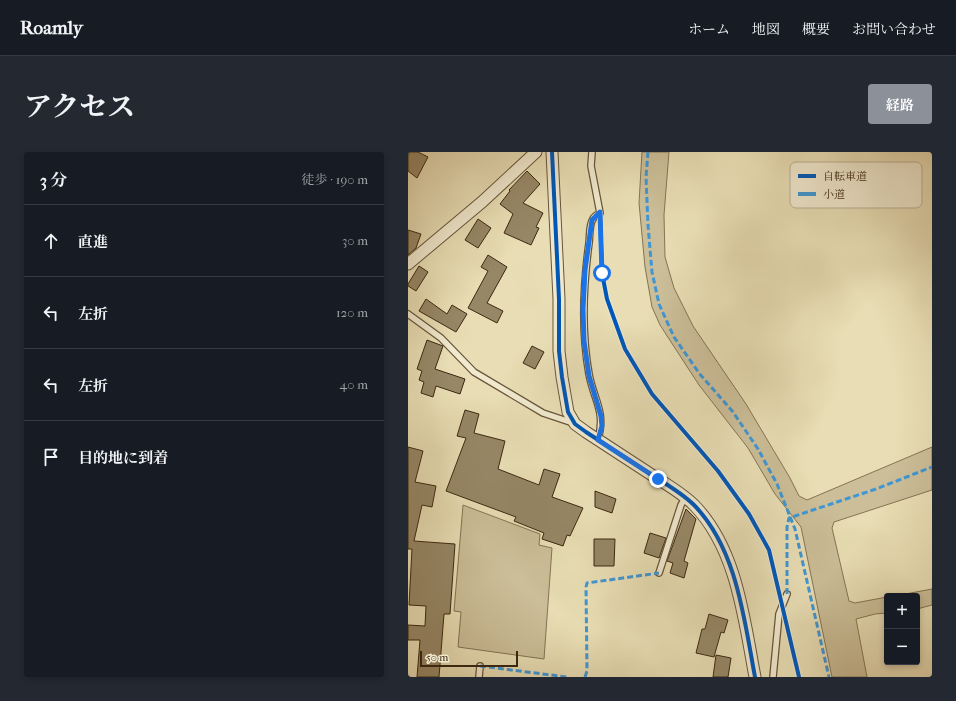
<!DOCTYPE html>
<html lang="ja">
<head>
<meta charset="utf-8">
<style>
  body { margin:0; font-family:"IM FELL French Canon","Noto Serif JP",serif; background:#242831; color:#f1f3f6 }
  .controls { position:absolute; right:12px; bottom:12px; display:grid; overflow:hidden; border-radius:4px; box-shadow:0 2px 6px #0003 }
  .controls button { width:36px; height:36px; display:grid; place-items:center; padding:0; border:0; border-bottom:1px solid #363941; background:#171b24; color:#f1f3f6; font:20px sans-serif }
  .scale { position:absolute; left:12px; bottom:10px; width:98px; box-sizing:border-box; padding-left:4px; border:2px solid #3d2911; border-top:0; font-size:11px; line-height:14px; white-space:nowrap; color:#3d2911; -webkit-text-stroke:3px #f0e9ce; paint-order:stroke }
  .stop { position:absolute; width:12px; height:12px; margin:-9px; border:3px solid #1a73e8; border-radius:50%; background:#fff }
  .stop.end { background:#1a73e8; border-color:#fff; box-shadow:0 1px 4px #0008 }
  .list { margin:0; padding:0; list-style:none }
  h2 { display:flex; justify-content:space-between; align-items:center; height:52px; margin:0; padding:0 16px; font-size:17px }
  h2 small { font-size:13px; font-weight:400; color:#9ea1a6 }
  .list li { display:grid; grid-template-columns:26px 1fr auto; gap:12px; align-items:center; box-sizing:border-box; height:72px; padding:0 16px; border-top:1px solid #363941 }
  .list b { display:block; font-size:15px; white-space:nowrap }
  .list em { font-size:13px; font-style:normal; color:#9ea1a6 }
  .icon { flex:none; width:22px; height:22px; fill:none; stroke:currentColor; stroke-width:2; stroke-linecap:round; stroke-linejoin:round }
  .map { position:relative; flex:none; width:524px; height:525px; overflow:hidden; border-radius:4px }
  header { display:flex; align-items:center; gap:24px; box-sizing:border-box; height:56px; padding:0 20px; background:#171b24; border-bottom:1px solid #363941 }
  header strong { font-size:19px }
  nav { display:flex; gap:22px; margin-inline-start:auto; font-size:14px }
  .intro { display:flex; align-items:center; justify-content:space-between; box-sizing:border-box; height:96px; padding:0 24px }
  h1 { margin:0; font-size:28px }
  .button { padding:10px 18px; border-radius:4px; background:#8c9099; color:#fff; font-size:14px; font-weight:700 }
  main { display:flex; gap:24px; padding:0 24px }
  aside { flex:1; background:#171b24; border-radius:4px; box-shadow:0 2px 6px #0003 }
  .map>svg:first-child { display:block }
  .green { fill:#cbbe98; stroke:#847454 }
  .building { fill:#968766; stroke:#3d2911 }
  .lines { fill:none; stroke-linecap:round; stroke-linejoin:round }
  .lane-casing { stroke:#68563a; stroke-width:8 }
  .street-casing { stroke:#68563a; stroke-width:13 }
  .lane { stroke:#f0e9ce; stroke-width:5.5 }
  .street { stroke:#f0e9ce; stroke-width:11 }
  .quiet { stroke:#3f96d3; stroke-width:3; stroke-dasharray:6 3; stroke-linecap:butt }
  .cycleway-casing { stroke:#f0e9ce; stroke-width:6 }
  .cycleway { stroke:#0057b8; stroke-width:4 }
  .route { stroke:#1a73e8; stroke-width:5 }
  .key { fill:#f0e9ce; stroke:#baaf95; stroke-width:1 }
  .key-label { font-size:11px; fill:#3d2911 }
</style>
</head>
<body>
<header>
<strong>Roamly</strong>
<nav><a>ホーム</a><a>地図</a><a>概要</a><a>お問い合わせ</a></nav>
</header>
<div class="intro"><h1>アクセス</h1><a class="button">経路</a></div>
<main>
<aside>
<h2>3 分<small>徒歩 · 190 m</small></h2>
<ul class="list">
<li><svg class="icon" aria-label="ahead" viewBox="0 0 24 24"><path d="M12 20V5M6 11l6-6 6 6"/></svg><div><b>直進</b></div><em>30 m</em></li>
<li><svg class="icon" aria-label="left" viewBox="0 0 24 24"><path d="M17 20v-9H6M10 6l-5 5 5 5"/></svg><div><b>左折</b></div><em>120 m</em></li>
<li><svg class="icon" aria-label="left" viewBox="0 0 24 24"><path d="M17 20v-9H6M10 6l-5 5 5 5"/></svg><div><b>左折</b></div><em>40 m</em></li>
<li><svg class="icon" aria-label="arrive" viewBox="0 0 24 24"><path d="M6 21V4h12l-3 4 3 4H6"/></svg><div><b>目的地に到着</b></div></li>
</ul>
</aside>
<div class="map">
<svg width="524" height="525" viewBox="0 0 524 525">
  <rect width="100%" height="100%" fill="#e8ddb4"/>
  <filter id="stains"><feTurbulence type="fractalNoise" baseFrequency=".005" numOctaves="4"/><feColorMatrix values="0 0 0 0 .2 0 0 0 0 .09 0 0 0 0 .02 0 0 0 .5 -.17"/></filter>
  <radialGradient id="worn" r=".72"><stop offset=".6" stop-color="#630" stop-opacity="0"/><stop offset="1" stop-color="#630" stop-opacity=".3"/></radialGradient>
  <g class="green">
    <polygon points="234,0 261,0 256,63 257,105 266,136 285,174 338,252 382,326 391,344 399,348 524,295 524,338 426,370 424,376 441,449 447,451 479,445 479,461 467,462 448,467 459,525 424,525 393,375 367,342 340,296 291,233 252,173 244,155 237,115 231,51"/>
    <polygon points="55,353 132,382 131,393 144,396 136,507 50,495 53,460 46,459"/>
    <polygon points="524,437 524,453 509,457 509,444 487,444"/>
  </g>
  <g class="building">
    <polygon points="2,0 10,0 20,5 9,26 0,19 0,4"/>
    <polygon points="119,19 132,32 115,51 135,61 128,75 131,76 123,93 96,81 105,62 92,52 102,39 101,38"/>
    <polygon points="70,67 83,76 70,96 57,88"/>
    <polygon points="0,78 13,82 8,96 0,103"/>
    <polygon points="80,103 99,115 79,151 95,159 89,171 60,156 80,119 73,115"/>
    <polygon points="11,114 20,120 8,139 0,134 0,132"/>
    <polygon points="18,147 39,162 44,153 59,162 48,180 11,159"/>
    <polygon points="19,188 35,194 27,217 57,227 52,242 28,234 25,245 13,241 16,230 11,228 14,219 9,217"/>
    <polygon points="124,194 136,200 127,217 115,211"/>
    <polygon points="57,258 71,262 66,281 97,289 90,317 131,333 136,317 152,322 144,345 175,356 162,384 159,383 155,394 134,387 136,381 106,369 108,365 38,339 58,286 49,284"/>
    <polygon points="0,295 15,299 7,330 28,334 24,355 14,353 6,389 47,392 42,462 36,462 31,525 9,525 12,488 0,488 0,473 17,474 18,454 1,453 4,397 0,397"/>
    <polygon points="187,339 208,347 204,361 187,355"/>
    <polygon points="278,357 288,367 276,409 280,411 276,426 262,421 265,411 259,409"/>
    <polygon points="242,381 258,386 251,406 236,401"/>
    <polygon points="186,387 207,387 206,414 186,414"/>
    <polygon points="301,462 320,468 316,481 313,480 306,505 288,501 294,477 297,477"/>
    <polygon points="308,503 323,506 320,525 305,525"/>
  </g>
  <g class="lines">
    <defs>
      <g id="lane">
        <path d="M184,0L183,14L192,61C190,62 186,64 185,67C181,72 182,84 181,91C175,135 173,178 181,222C186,249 198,259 190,288"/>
        <polyline points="0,162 33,186 66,220 135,261 165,271"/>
        <polyline points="251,421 273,353 277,346"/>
        <polyline points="71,525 72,514"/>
        <polyline points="365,525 371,462 379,442"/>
      </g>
      <g id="street">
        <path d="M144,0L151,147V199L154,225L160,260L167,272L178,280C201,295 224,310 247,325C260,333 275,342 286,353C329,397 336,467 347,525"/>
        <polyline points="0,112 74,50 128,0"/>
      </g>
    </defs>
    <use href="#lane" class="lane-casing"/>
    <use href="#street" class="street-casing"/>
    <use href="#lane" class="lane"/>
    <use href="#street" class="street"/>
    <g class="quiet">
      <polyline points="240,0 238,25 240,73 244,120 251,152 266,185 291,221 325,260 350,297 369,332 387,377 421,525"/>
      <polyline points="379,442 379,375 381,366 468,337 524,315"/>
      <polyline points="72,514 159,525"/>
      <polyline points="177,525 179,519 178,435 179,431 251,421"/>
    </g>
    <defs>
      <g id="cycleway">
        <path d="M144,0L151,147V199L154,225L160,260L167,272L178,280C201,295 224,310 247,325C260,333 275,342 286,353C329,397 336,467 347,525"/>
        <polyline points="192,61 194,121 199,147 217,197 244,242 310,319 341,362 361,398 391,525"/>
      </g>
    </defs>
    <use href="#cycleway" class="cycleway-casing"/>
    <use href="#cycleway" class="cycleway"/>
  </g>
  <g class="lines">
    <polyline class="route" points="194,121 192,60 184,68 177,118 175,157 176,189 181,224 193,264 194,274 190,288 250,327"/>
  </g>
  <rect x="382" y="10" width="132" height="46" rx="6" class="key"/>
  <rect x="390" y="22" width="18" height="4" fill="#0057b8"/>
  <rect x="390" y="40" width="18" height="4" fill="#3f96d3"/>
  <g class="key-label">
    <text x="415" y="28">自転車道</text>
    <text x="415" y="46">小道</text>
  </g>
  <rect width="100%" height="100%" filter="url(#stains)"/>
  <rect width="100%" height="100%" fill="url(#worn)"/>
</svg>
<div class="controls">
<button>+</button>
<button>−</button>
</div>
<div class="scale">50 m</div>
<div class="stop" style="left:194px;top:121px"></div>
<div class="stop end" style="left:250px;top:327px"></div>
</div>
</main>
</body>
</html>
